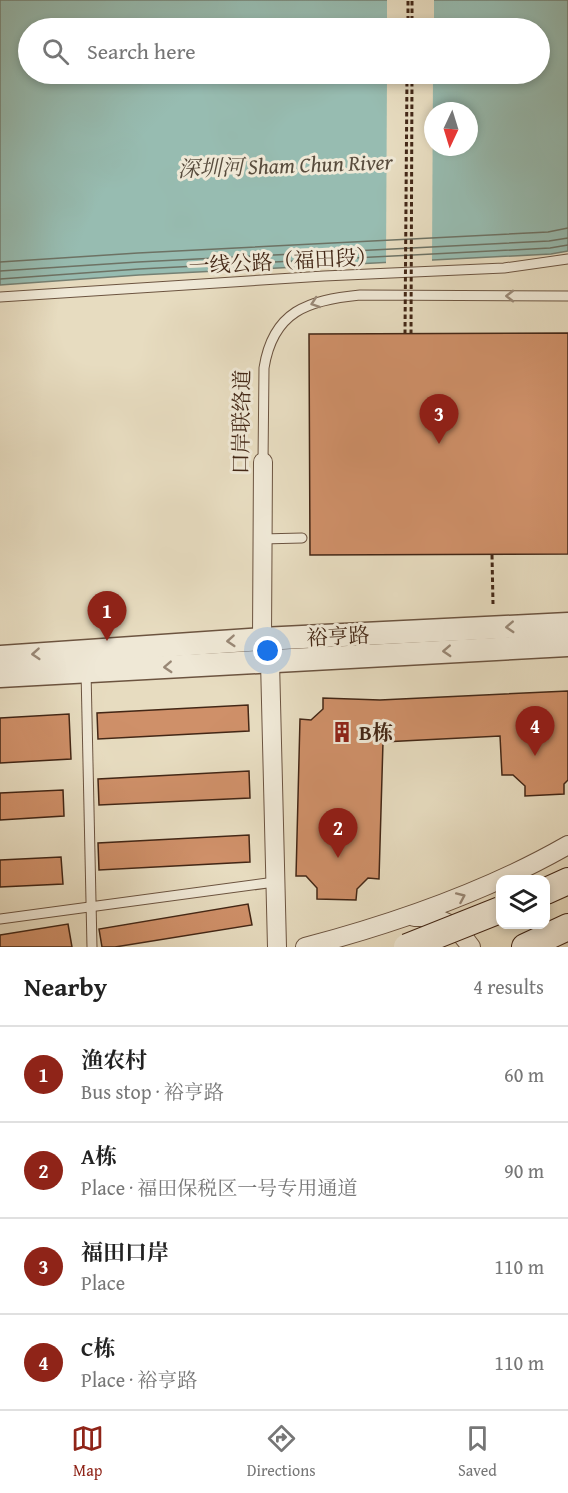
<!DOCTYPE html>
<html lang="en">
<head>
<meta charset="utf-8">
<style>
  body { margin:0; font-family:"Gentium Book Plus","Noto Serif SC",serif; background:#f6f6f6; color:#222 }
  .controls { position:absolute; right:18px; bottom:18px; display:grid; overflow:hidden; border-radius:12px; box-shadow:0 3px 9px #0003 }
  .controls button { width:54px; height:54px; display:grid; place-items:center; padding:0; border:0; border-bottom:2px solid #e0e0e0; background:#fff; color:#222; font:30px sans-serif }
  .compass { position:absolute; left:424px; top:102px; width:54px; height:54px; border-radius:50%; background:#fff; box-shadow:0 3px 9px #0003; rotate:184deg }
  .you { position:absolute; left:268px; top:651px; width:21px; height:21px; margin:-15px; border:4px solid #fff; border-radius:50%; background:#1a73e8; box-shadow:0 0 0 9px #1a73e833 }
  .badge { display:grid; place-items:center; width:39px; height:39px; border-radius:50%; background:#8f2418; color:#fff; font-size:20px; font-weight:700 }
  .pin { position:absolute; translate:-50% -50px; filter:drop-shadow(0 2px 3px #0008) }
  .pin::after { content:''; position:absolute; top:32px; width:21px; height:18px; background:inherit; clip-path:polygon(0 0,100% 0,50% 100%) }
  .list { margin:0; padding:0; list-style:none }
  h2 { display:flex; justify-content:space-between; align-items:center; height:78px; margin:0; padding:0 24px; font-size:26px }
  h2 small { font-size:20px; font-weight:400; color:#767676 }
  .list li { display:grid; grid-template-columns:39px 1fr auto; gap:18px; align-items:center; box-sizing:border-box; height:96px; padding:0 24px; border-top:2px solid #e0e0e0 }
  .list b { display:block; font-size:22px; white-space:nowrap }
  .list p { margin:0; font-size:20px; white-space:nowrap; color:#767676 }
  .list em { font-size:20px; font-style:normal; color:#767676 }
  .icon { flex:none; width:33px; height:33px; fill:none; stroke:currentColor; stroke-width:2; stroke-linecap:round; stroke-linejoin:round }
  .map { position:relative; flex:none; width:568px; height:947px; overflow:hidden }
  .search { position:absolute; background:#fff; box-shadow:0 3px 9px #0003; left:18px; right:18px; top:18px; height:66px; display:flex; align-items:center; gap:15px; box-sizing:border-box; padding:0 21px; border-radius:33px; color:#767676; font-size:22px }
  .sheet { height:462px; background:#fff }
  nav { display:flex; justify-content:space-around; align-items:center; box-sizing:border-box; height:84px; border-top:2px solid #e0e0e0; background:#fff; font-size:16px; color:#767676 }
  nav a { display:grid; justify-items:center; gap:3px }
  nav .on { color:#8f2418 }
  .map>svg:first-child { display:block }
  .water { fill:#97bcb1; stroke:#758073; stroke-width:1.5; fill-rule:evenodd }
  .pier { fill:#e7dcc0 }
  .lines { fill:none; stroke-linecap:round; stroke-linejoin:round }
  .shore { stroke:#6d7264; stroke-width:1.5 }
  .building { fill:#cf9069; stroke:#432716; stroke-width:1.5 }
  .service-casing { stroke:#6c5440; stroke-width:11 }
  .minor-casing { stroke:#6c5440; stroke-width:20 }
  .tertiary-casing { stroke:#6c5440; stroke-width:25 }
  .secondary-casing { stroke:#432716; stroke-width:28 }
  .path { stroke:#432716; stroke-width:3; stroke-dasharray:4.5 3; stroke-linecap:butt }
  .service { stroke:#efe8d6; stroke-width:9 }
  .minor { stroke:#efe8d6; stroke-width:18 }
  .tertiary { stroke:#efe8d6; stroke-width:22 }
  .secondary { stroke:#efe8d6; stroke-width:26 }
  .secondary-bridge-casing { stroke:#432716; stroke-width:28; stroke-linecap:butt }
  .path-bridge { stroke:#432716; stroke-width:3; stroke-dasharray:4.5 3; stroke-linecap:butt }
  .secondary-bridge { stroke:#efe8d6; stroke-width:26 }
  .oneway { stroke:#998876 }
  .labels { text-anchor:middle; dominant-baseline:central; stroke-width:6; stroke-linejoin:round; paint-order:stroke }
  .street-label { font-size:21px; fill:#432716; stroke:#efe8d6 }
  .poi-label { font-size:21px; font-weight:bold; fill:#432716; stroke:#efe8d6; text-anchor:start }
  .water-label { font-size:22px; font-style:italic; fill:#584c3d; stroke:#efe8d6 }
</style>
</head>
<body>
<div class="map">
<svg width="568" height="947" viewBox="0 0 568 947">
  <rect width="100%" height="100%" fill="#e7dcc0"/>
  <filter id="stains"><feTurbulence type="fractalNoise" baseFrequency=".00333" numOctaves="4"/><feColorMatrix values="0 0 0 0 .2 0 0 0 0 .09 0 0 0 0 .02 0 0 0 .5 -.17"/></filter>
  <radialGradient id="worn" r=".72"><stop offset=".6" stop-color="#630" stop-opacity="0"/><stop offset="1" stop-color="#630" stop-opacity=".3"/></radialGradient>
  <path class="water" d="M0,0H568V251L551,254L139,275L0,285ZM28,28H540V74H28ZM433,111H469V147H433Z"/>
  <g class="pier">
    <rect x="387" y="0" width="47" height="28"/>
    <polygon points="387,74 433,74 432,263 386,266"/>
  </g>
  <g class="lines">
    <g class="shore">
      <polyline points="0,262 138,253 548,232 568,228"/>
      <polyline points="0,271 138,262 549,241 568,238"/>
      <polyline points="0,279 139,269 550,248 568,245"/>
    </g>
  </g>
  <g class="building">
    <polygon points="568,333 568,554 310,555 309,334"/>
    <polygon points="568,691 568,780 564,784 564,794 525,796 525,786 513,775 502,775 500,736 383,742 379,879 368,878 357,889 356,900 317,899 317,888 306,876 296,876 300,719 311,720 323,709 323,698 380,700"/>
    <polygon points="248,705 249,731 98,739 97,713"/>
    <polygon points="69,714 71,759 0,763 0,718"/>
    <polygon points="249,771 250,798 99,805 98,779"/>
    <polygon points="63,790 64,816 0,820 0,793"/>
    <polygon points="249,835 250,862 99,870 98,843"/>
    <polygon points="61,857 63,884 0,887 0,860"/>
    <polygon points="248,904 252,925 115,947 102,947 99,929"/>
    <polygon points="68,924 72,947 0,947 0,935"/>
  </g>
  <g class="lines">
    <defs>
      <g id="service">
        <polyline points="0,297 324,276 504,268 568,259"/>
        <path d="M263,462L264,368C273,311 308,300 360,295L568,296"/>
        <polyline points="262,539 302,538"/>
        <polyline points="86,671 92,947"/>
        <polyline points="0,919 275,882"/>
      </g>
      <g id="minor">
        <polyline points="262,639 263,462"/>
        <polyline points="270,661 277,947"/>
        <path d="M414,917C443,916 455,924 471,947"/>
        <path d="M305,947C396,923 486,892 568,845"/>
      </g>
      <g id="tertiary">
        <polyline points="0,657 262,639 568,624"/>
        <polyline points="0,676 568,645"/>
      </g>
      <g id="secondary">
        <polyline points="546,891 568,881"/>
        <polyline points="525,947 568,927"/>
      </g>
    </defs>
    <use href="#service" class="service-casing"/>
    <use href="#minor" class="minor-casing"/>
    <use href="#tertiary" class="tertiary-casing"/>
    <use href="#secondary" class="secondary-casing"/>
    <g class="path">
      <polyline points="408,28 408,0"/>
      <polyline points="412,28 412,0"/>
      <polyline points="492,555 493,604"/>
    </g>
    <use href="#service" class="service"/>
    <use href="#minor" class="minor"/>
    <use href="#tertiary" class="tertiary"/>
    <use href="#secondary" class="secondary"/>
    <defs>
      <polyline id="secondary-bridge" points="407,947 500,910"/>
    </defs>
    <use href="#secondary-bridge" class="secondary-bridge-casing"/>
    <g class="path-bridge">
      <polyline points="405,334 407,74"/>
      <polyline points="411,334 412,74"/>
    </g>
    <use href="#secondary-bridge" class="secondary-bridge"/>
  </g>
  <defs><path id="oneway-chevron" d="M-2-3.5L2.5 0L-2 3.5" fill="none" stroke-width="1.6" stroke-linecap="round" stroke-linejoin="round" transform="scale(1.5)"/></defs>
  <g class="oneway">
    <use href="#oneway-chevron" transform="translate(510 296) rotate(-180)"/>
    <use href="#oneway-chevron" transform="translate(315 303) rotate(161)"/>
    <use href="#oneway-chevron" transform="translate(510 627) rotate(177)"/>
    <use href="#oneway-chevron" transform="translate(231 641) rotate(176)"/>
    <use href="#oneway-chevron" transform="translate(447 651) rotate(177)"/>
    <use href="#oneway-chevron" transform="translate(36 654) rotate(176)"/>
    <use href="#oneway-chevron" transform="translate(168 667) rotate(177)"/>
    <use href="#oneway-chevron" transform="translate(461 897) rotate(-24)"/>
  </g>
  <defs>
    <symbol id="building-bare" viewBox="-9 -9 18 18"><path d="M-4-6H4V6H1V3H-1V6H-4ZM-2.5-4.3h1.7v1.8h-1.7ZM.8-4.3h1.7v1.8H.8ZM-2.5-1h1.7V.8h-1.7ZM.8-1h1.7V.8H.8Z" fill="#8f2418" stroke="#efe8d6" stroke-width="2.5" paint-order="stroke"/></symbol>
  </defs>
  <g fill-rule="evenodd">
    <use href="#building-bare" x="327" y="717" width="30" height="30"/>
  </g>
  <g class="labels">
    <g class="street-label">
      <text transform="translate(283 261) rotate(-3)">一线公路（福田段）</text>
      <text transform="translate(241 422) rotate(-89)">口岸联络道</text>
      <text transform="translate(338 636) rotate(-3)">裕亨路</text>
    </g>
    <g class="poi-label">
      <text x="359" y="732">B栋</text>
    </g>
    <g class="water-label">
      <text transform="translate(285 165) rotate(-2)">深圳河 Sham Chun River</text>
    </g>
  </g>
  <rect width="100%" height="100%" filter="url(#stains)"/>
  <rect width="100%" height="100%" fill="url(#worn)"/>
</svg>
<div class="controls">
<button><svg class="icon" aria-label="layers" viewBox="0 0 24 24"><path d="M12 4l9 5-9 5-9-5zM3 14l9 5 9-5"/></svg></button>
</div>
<svg class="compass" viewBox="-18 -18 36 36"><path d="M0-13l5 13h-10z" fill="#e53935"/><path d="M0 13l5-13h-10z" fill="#767676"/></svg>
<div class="you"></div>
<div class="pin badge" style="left:107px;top:641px">1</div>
<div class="pin badge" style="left:338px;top:858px">2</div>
<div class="pin badge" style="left:439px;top:444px">3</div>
<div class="pin badge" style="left:535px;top:756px">4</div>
<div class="search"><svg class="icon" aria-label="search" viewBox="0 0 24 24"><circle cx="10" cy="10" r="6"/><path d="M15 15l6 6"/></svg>Search here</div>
</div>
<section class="sheet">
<h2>Nearby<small>4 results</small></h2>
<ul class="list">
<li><span class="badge">1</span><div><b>渔农村</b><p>Bus stop · 裕亨路</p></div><em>60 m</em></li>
<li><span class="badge">2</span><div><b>A栋</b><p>Place · 福田保税区一号专用通道</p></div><em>90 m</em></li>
<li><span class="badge">3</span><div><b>福田口岸</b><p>Place</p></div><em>110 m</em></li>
<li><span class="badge">4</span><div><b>C栋</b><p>Place · 裕亨路</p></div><em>110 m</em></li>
</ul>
</section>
<nav>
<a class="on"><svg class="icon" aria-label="map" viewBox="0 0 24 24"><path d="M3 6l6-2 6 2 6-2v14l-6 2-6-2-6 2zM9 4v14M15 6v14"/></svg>Map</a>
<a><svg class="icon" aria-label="directions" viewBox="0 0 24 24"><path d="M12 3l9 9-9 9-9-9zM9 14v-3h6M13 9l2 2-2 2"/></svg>Directions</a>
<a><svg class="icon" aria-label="saved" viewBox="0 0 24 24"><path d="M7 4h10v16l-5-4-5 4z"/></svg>Saved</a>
</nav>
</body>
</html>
